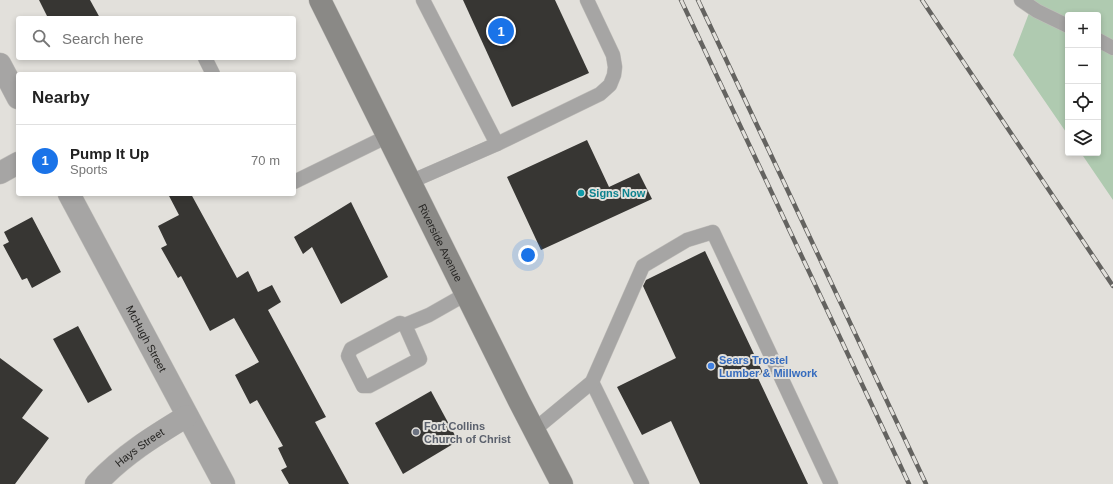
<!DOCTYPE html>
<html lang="en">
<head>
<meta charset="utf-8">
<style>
  body { margin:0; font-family:Helvetica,sans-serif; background:#f6f6f6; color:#222 }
  .controls { position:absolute; right:12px; top:12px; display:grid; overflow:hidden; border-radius:4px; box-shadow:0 2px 6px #0003 }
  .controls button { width:36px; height:36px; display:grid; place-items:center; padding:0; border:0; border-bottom:1px solid #e0e0e0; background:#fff; color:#222; font:20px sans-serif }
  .you { position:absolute; left:528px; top:255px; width:14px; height:14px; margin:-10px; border:3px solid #fff; border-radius:50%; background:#1a73e8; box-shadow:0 0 0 6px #1a73e833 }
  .badge { display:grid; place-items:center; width:26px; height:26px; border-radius:50%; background:#1a73e8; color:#fff; font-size:13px; font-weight:700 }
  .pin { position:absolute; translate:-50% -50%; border:2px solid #fff; box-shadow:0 1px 4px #0006 }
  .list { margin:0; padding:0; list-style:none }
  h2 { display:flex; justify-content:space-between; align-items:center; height:52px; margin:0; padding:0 16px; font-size:17px }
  h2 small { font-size:13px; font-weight:400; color:#767676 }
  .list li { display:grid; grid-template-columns:26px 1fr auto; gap:12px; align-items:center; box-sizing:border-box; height:72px; padding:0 16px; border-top:1px solid #e0e0e0 }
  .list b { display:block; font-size:15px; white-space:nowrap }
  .list p { margin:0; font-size:13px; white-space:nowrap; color:#767676 }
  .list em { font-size:13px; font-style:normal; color:#767676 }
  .icon { flex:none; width:22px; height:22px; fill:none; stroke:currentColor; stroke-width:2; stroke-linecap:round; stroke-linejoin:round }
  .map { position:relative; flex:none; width:1113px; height:484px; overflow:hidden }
  .search { position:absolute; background:#fff; box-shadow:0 2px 6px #0003; left:16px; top:16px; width:280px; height:44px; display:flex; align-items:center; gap:10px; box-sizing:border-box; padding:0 14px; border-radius:4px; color:#767676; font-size:15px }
  .panel { position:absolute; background:#fff; box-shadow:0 2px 6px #0003; left:16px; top:72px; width:280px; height:124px; border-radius:4px }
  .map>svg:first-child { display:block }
  .green { fill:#afcab0 }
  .building { fill:#373633 }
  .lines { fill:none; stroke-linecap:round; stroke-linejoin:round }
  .service-casing { stroke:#c0beba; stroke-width:15 }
  .minor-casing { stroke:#c0beba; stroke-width:23 }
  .secondary-casing { stroke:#c0beba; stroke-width:23 }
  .service { stroke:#a6a5a4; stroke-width:14 }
  .minor { stroke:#a6a5a4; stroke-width:22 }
  .secondary { stroke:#8a8986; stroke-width:22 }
  .rail-casing { stroke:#646360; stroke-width:4.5 }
  .rail { stroke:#e2e0db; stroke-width:3; stroke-dasharray:9; stroke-linecap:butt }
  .culture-dot { fill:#0f9aa8; stroke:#e2e0db; stroke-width:1.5 }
  .shop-dot { fill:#3f7fe0; stroke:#e2e0db; stroke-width:1.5 }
  .worship-dot { fill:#6b7280; stroke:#e2e0db; stroke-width:1.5 }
  .labels { text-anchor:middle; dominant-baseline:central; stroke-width:4; stroke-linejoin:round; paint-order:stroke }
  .culture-label { font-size:11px; font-weight:bold; fill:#0d838f; stroke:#e2e0db; text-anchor:start }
  .street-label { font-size:11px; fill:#262523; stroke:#e2e0db }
  .shop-label { font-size:11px; font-weight:bold; fill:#366cbe; stroke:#e2e0db; text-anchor:start }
  .worship-label { font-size:11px; font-weight:bold; fill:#5b616d; stroke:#e2e0db; text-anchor:start }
</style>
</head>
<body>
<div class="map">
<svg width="1113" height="484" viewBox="0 0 1113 484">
  <rect width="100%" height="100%" fill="#e2e0db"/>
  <polygon class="green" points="1034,0 1113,0 1113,200 1081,153 1098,153 1098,15 1068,15 1068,135 1013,55"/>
  <g class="building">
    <polygon points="39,0 90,0 100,18 48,18"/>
    <polygon points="463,0 555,0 589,73 512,107"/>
    <polygon points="587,140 609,187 639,173 652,199 541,250 507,177"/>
    <polygon points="168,194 191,194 237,278 248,271 258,292 272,285 281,302 268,310 326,417 315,422 349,484 289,484 281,470 287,467 278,448 283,446 257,400 250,404 235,375 259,362 234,318 210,331 181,276 178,278 161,248 167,245 158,226 179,215"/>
    <polygon points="351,202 388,277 341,304 312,247 303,254 294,237"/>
    <polygon points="32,217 61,272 32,288 27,278 22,280 3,245 9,242 4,232"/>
    <polygon points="705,251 763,373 757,376 808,484 700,484 671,421 642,435 617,387 676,358 643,286 646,280"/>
    <polygon points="78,326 112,390 88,403 53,339"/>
    <polygon points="0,358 43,390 22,418 49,438 15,484 0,484"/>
    <polygon points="431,391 458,441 403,474 375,423"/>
  </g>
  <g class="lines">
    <defs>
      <g id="service">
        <polyline points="1021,0 1037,11 1068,26"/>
        <polyline points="1098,40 1113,48"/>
        <polyline points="205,58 213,74"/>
        <polyline points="497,144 600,94 610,85 614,75 615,67 613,55 587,0"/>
        <polyline points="294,182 388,136"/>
        <polyline points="410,182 497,144 423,0"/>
        <polyline points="405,325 400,323 351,349 348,356 363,386 369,386 420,359 405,325 429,315 466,294"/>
        <polyline points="592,382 642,484"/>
        <polyline points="534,430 592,382 643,266 687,240 713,232 831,484"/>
      </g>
      <g id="minor">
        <polyline points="0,64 18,98"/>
        <polyline points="0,173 18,163"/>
        <path id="s1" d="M69,194L224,484"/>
        <path id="s2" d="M96,484C123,455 154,436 187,416"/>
      </g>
      <g id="secondary">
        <path id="s3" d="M320,0L519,401L562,484"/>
      </g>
    </defs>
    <use href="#service" class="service-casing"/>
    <use href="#minor" class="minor-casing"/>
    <use href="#secondary" class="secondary-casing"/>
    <use href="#service" class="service"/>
    <use href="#minor" class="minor"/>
    <use href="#secondary" class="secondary"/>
    <defs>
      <g id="rail">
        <polyline points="681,0 909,484"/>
        <polyline points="698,0 926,484"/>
        <polyline points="922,0 1113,286"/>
      </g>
    </defs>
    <use href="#rail" class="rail-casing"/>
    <use href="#rail" class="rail"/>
  </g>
  <circle class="culture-dot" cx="581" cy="193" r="4"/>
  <circle class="shop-dot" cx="711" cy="366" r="4"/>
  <circle class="worship-dot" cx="416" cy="432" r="4"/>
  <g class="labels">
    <g class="culture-label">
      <text x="589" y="193">Signs Now</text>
    </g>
    <g class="street-label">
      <text stroke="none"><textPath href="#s3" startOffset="271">Riverside Avenue</textPath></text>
      <text stroke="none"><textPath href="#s1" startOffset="164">McHugh Street</textPath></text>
      <text stroke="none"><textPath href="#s2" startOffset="57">Hays Street</textPath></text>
    </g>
    <g class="shop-label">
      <text x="719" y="360">Sears Trostel<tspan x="719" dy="13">Lumber &amp; Millwork</tspan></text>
    </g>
    <g class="worship-label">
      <text x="424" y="426">Fort Collins<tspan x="424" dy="13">Church of Christ</tspan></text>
    </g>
  </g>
</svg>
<div class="controls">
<button>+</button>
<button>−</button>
<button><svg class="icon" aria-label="locate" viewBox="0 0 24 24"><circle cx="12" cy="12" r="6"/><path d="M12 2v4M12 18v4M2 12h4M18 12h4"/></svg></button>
<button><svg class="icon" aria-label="layers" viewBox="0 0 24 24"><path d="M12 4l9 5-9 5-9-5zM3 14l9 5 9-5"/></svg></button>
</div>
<div class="you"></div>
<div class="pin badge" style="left:501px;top:31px">1</div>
<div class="search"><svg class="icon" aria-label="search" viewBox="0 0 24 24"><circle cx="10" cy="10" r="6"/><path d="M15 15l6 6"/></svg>Search here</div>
<section class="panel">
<h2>Nearby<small></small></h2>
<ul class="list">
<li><span class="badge">1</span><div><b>Pump It Up</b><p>Sports</p></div><em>70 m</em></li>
</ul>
</section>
</div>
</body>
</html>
